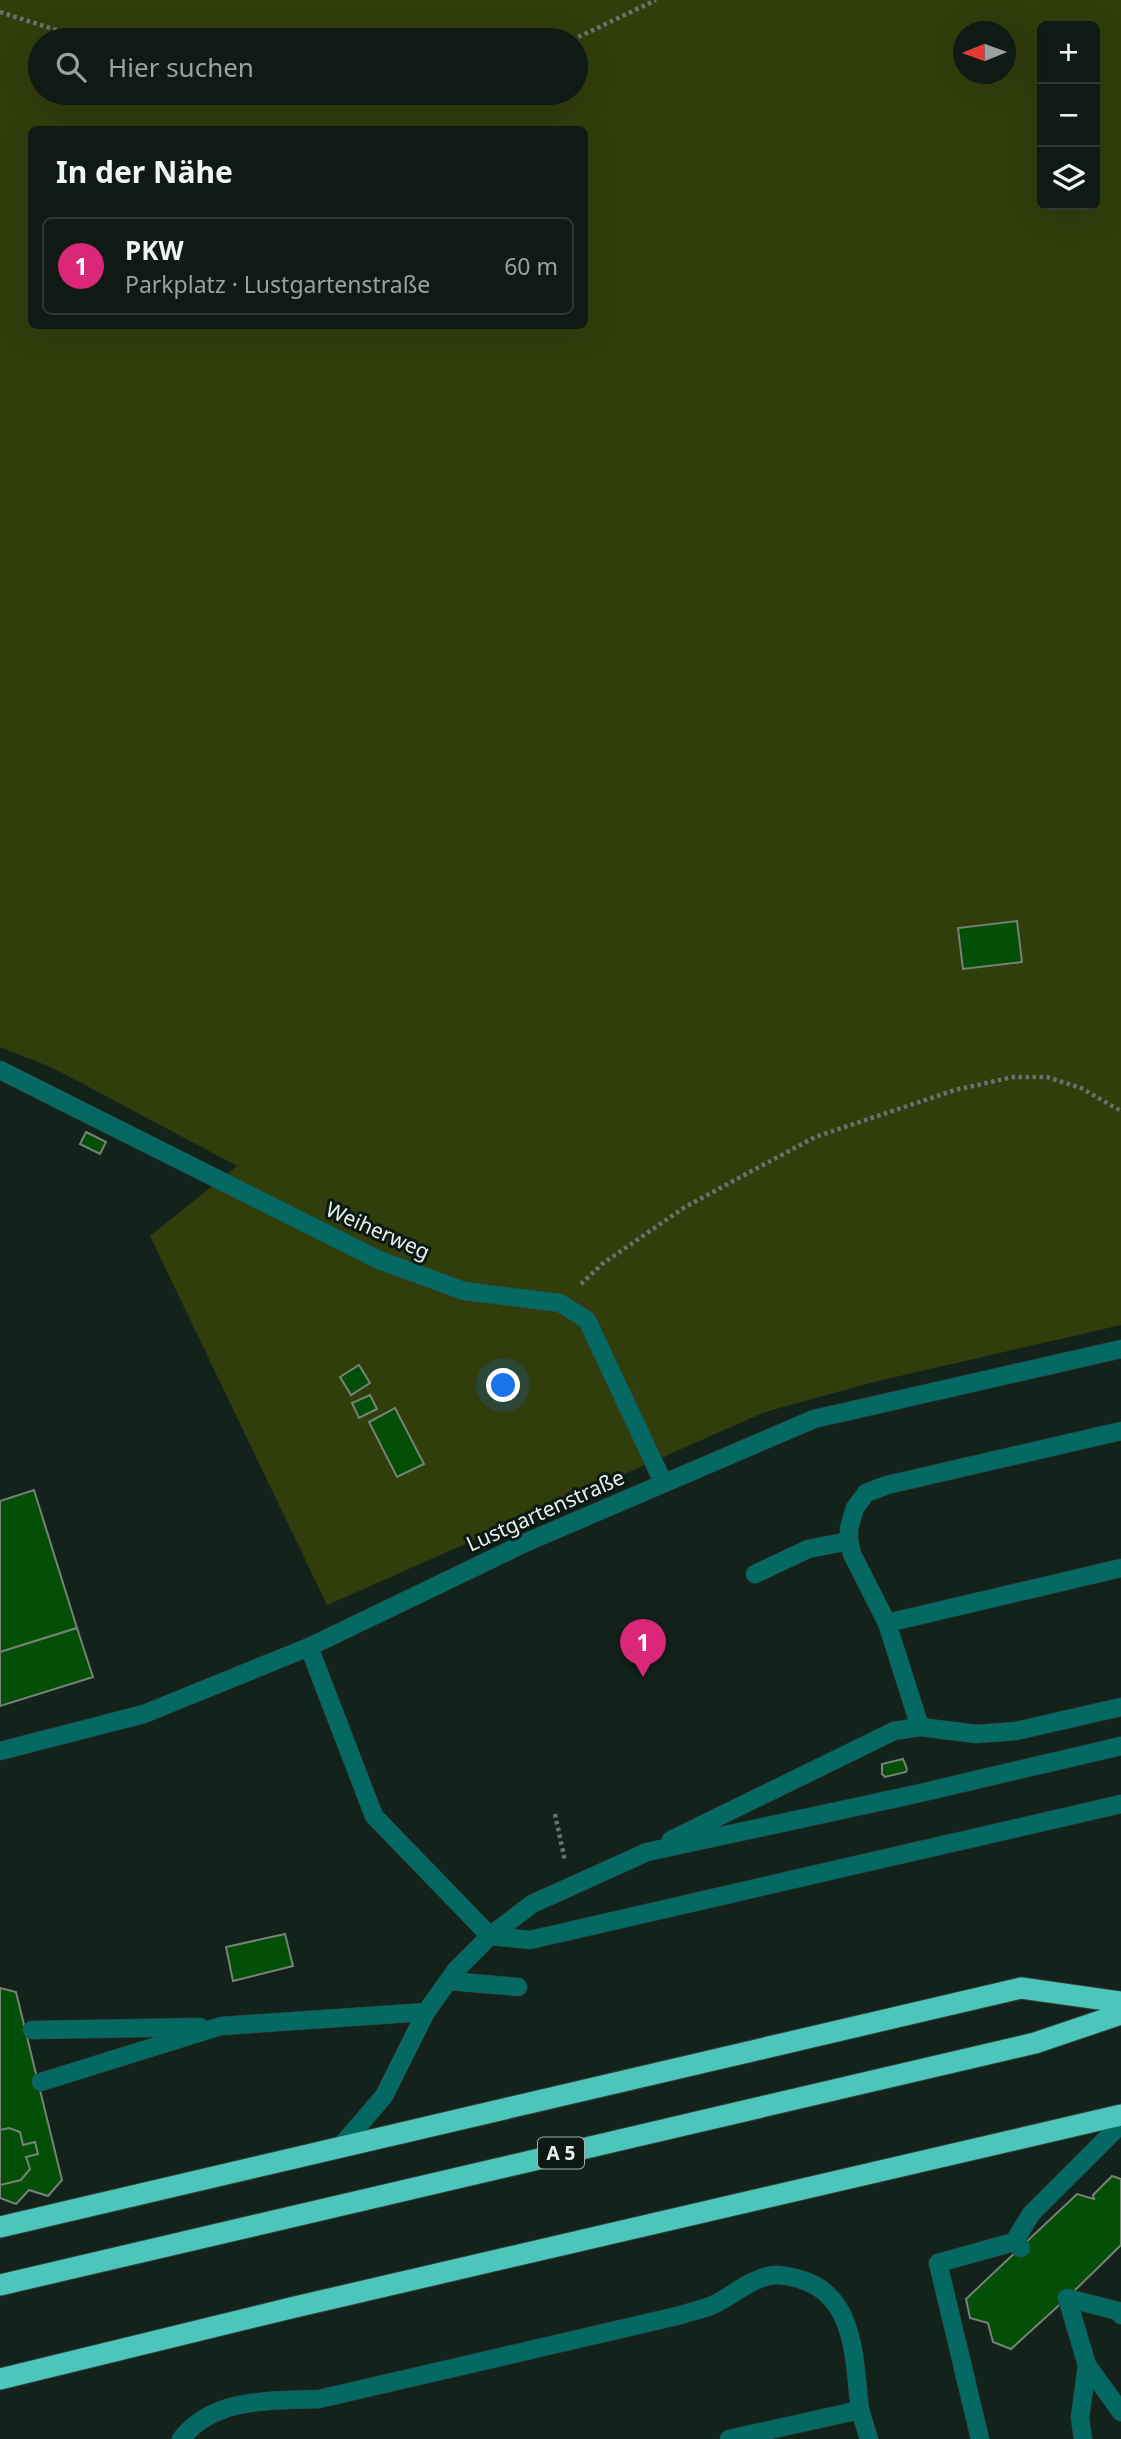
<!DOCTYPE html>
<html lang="de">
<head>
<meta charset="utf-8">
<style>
  body { margin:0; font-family:"Noto Sans",sans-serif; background:#1d2722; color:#f1f3f6 }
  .controls { position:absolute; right:21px; top:21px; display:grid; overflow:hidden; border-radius:10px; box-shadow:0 7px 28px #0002 }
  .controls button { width:63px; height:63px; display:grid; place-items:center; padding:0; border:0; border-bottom:2px solid #2f3834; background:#0f1a15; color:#f1f3f6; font:35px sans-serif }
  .compass { position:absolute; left:953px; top:21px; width:63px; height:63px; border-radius:50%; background:#0f1a15; box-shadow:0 7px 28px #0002; rotate:269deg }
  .you { position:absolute; left:504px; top:1386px; width:24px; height:24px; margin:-18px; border:5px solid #fff; border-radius:50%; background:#1a73e8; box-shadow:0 0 0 10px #1a73e833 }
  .badge { display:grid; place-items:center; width:46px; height:46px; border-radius:50%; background:#db2777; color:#fff; font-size:23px; font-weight:700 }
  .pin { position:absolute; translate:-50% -58px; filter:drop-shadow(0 2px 4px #0008) }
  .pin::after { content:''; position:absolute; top:37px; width:24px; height:21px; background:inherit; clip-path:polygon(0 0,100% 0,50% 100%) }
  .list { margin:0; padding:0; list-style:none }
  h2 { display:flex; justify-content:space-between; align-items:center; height:91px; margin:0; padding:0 28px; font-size:30px }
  h2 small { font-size:23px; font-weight:400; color:#9ba1a0 }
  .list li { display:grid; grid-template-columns:46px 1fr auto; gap:21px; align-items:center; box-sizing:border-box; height:98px; margin:0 14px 14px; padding:0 14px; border:2px solid #2f3834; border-radius:10px }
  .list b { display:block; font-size:26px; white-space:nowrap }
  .list p { margin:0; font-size:23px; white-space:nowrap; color:#9ba1a0 }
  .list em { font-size:23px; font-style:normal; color:#9ba1a0 }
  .icon { flex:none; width:38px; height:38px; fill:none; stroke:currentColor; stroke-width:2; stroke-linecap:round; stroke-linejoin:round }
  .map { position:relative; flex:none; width:1121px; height:2439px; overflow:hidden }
  .search { position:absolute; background:#0f1a15; box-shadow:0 7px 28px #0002; left:28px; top:28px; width:560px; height:77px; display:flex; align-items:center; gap:18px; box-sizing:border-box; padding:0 24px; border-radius:38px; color:#9ba1a0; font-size:26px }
  .panel { position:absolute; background:#0f1a15; box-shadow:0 7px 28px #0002; left:28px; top:126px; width:560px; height:203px; border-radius:10px }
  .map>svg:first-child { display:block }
  .green { fill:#323d0c; fill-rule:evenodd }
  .building { fill:#044f07; stroke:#778276; stroke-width:2 }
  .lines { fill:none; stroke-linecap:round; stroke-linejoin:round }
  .service-casing { stroke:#323f39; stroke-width:19 }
  .minor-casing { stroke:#323f39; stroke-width:19 }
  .motorway-casing { stroke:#323f39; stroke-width:23 }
  .path { stroke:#67736e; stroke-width:4.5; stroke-dasharray:3.5 3.5; stroke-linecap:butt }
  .service { stroke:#036962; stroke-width:18 }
  .minor { stroke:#036962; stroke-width:18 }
  .motorway { stroke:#4cc5ba; stroke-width:21 }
  .labels { text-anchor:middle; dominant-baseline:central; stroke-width:6; stroke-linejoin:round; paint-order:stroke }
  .shield { fill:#0b1913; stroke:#a5b0ab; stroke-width:2 }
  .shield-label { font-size:19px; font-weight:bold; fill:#e7f0ec }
  .street-label { font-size:21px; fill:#e7f0ec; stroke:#0b1913 }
</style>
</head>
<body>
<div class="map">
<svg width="1121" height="2439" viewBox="0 0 1121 2439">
  <rect width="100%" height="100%" fill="#14221c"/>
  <path class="green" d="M0,0H1121V1325L874,1382L765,1412L327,1605L150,1236L237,1166L53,1068L0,1047ZM1042,26H1095V205H1042ZM964,32H1006V74H964ZM40,40H576V93H40ZM32,130H584V326H32Z"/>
  <g class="building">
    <polygon points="1017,921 1022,962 963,969 958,928"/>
    <polygon points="86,1132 106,1142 100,1154 80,1144"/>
    <polygon points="359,1365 370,1383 351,1395 340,1377"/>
    <polygon points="370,1395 377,1409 359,1418 352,1403"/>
    <polygon points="395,1408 424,1464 397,1477 369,1422"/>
    <polygon points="34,1490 77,1628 0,1652 0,1501"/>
    <polygon points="77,1628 93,1677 0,1706 0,1652"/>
    <polygon points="903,1759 907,1769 906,1772 885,1777 882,1774 882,1764"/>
    <polygon points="285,1934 293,1966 233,1981 226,1947"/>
    <polygon points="0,1988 16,1992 62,2180 48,2196 29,2190 16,2204 0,2198"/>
    <polygon points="9,2128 20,2132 23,2145 35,2142 38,2154 26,2157 30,2169 21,2180 0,2185 0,2130"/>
    <polygon points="1112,2176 1121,2179 1121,2245 1067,2298 1011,2349 993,2342 988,2323 970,2318 966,2299 1077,2194 1094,2199 1093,2195"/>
  </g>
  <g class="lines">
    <defs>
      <g id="service">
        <polyline points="0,1070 379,1260 464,1291 560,1303 587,1320 663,1482"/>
        <polyline points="755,1574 808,1549 849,1541"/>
        <polyline points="887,1623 1121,1568"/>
        <polyline points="309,1647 374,1816 490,1936 530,1940 1121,1804"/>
        <polyline points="920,1727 887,1623 852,1554 849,1541 849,1528 855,1508 866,1493 887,1485 1121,1431"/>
        <polyline points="671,1840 894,1731 920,1727 977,1734 1016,1731 1121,1707"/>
        <polyline points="448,1981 518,1987"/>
        <polyline points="32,2030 200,2027"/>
        <polyline points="41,2082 221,2026 426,2012"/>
        <polyline points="341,2146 384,2096 426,2012 456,1970 490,1936 532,1904 647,1852 916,1794 1121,1746"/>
        <polyline points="1014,2242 1031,2214 1121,2124"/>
        <polyline points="1067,2298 1087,2365 1121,2412"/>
        <polyline points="1067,2298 1118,2311 1121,2315"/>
        <path d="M181,2439C214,2397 271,2401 319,2399L681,2315C692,2311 706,2309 717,2303C734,2294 748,2281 768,2276C780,2273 794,2277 805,2281C857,2299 854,2365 860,2410"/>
        <polyline points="729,2439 860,2410 869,2439"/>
        <polyline points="980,2439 938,2263 1014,2242 1021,2248"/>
        <polyline points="1083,2439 1080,2418 1087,2365"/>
      </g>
      <polyline id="minor" points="0,1751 144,1714 309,1647 527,1542 814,1419 1121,1349"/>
      <g id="motorway">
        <polyline points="0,2227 1021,1988 1121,2002"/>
        <polyline points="0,2285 1035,2043 1121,2014"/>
        <polyline points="0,2379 295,2307 1121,2115"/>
      </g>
    </defs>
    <use href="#service" class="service-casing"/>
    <use href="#minor" class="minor-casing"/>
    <use href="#motorway" class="motorway-casing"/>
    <g class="path">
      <polyline points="0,12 88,40"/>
      <polyline points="572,40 656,0"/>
      <polyline points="581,1284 602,1264 685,1207 815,1137 955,1090 1013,1077 1047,1077 1081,1088 1121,1111"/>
      <polyline points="555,1814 565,1861"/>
    </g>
    <use href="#service" class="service"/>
    <use href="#minor" class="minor"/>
    <use href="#motorway" class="motorway"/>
  </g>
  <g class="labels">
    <rect class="shield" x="538" y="2137.5" width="46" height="31" rx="5"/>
    <g class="shield-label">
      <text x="561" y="2153">A 5</text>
    </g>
    <g class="street-label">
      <text transform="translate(378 1230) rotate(24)">Weiherweg</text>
      <text transform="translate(545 1510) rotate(-24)">Lustgartenstraße</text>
    </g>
  </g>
</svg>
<div class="controls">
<button>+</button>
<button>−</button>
<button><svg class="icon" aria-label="layers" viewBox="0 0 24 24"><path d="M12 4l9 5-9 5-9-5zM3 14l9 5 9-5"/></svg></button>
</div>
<svg class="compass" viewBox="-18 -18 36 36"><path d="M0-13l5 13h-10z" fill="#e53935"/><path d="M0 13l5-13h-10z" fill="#9ba1a0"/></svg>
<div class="you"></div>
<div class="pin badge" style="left:643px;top:1677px">1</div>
<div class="search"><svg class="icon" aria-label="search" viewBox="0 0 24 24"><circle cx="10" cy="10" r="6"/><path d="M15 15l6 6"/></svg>Hier suchen</div>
<section class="panel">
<h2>In der Nähe<small></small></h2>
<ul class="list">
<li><span class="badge">1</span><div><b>PKW</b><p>Parkplatz · Lustgartenstraße</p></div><em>60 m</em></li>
</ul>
</section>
</div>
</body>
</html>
